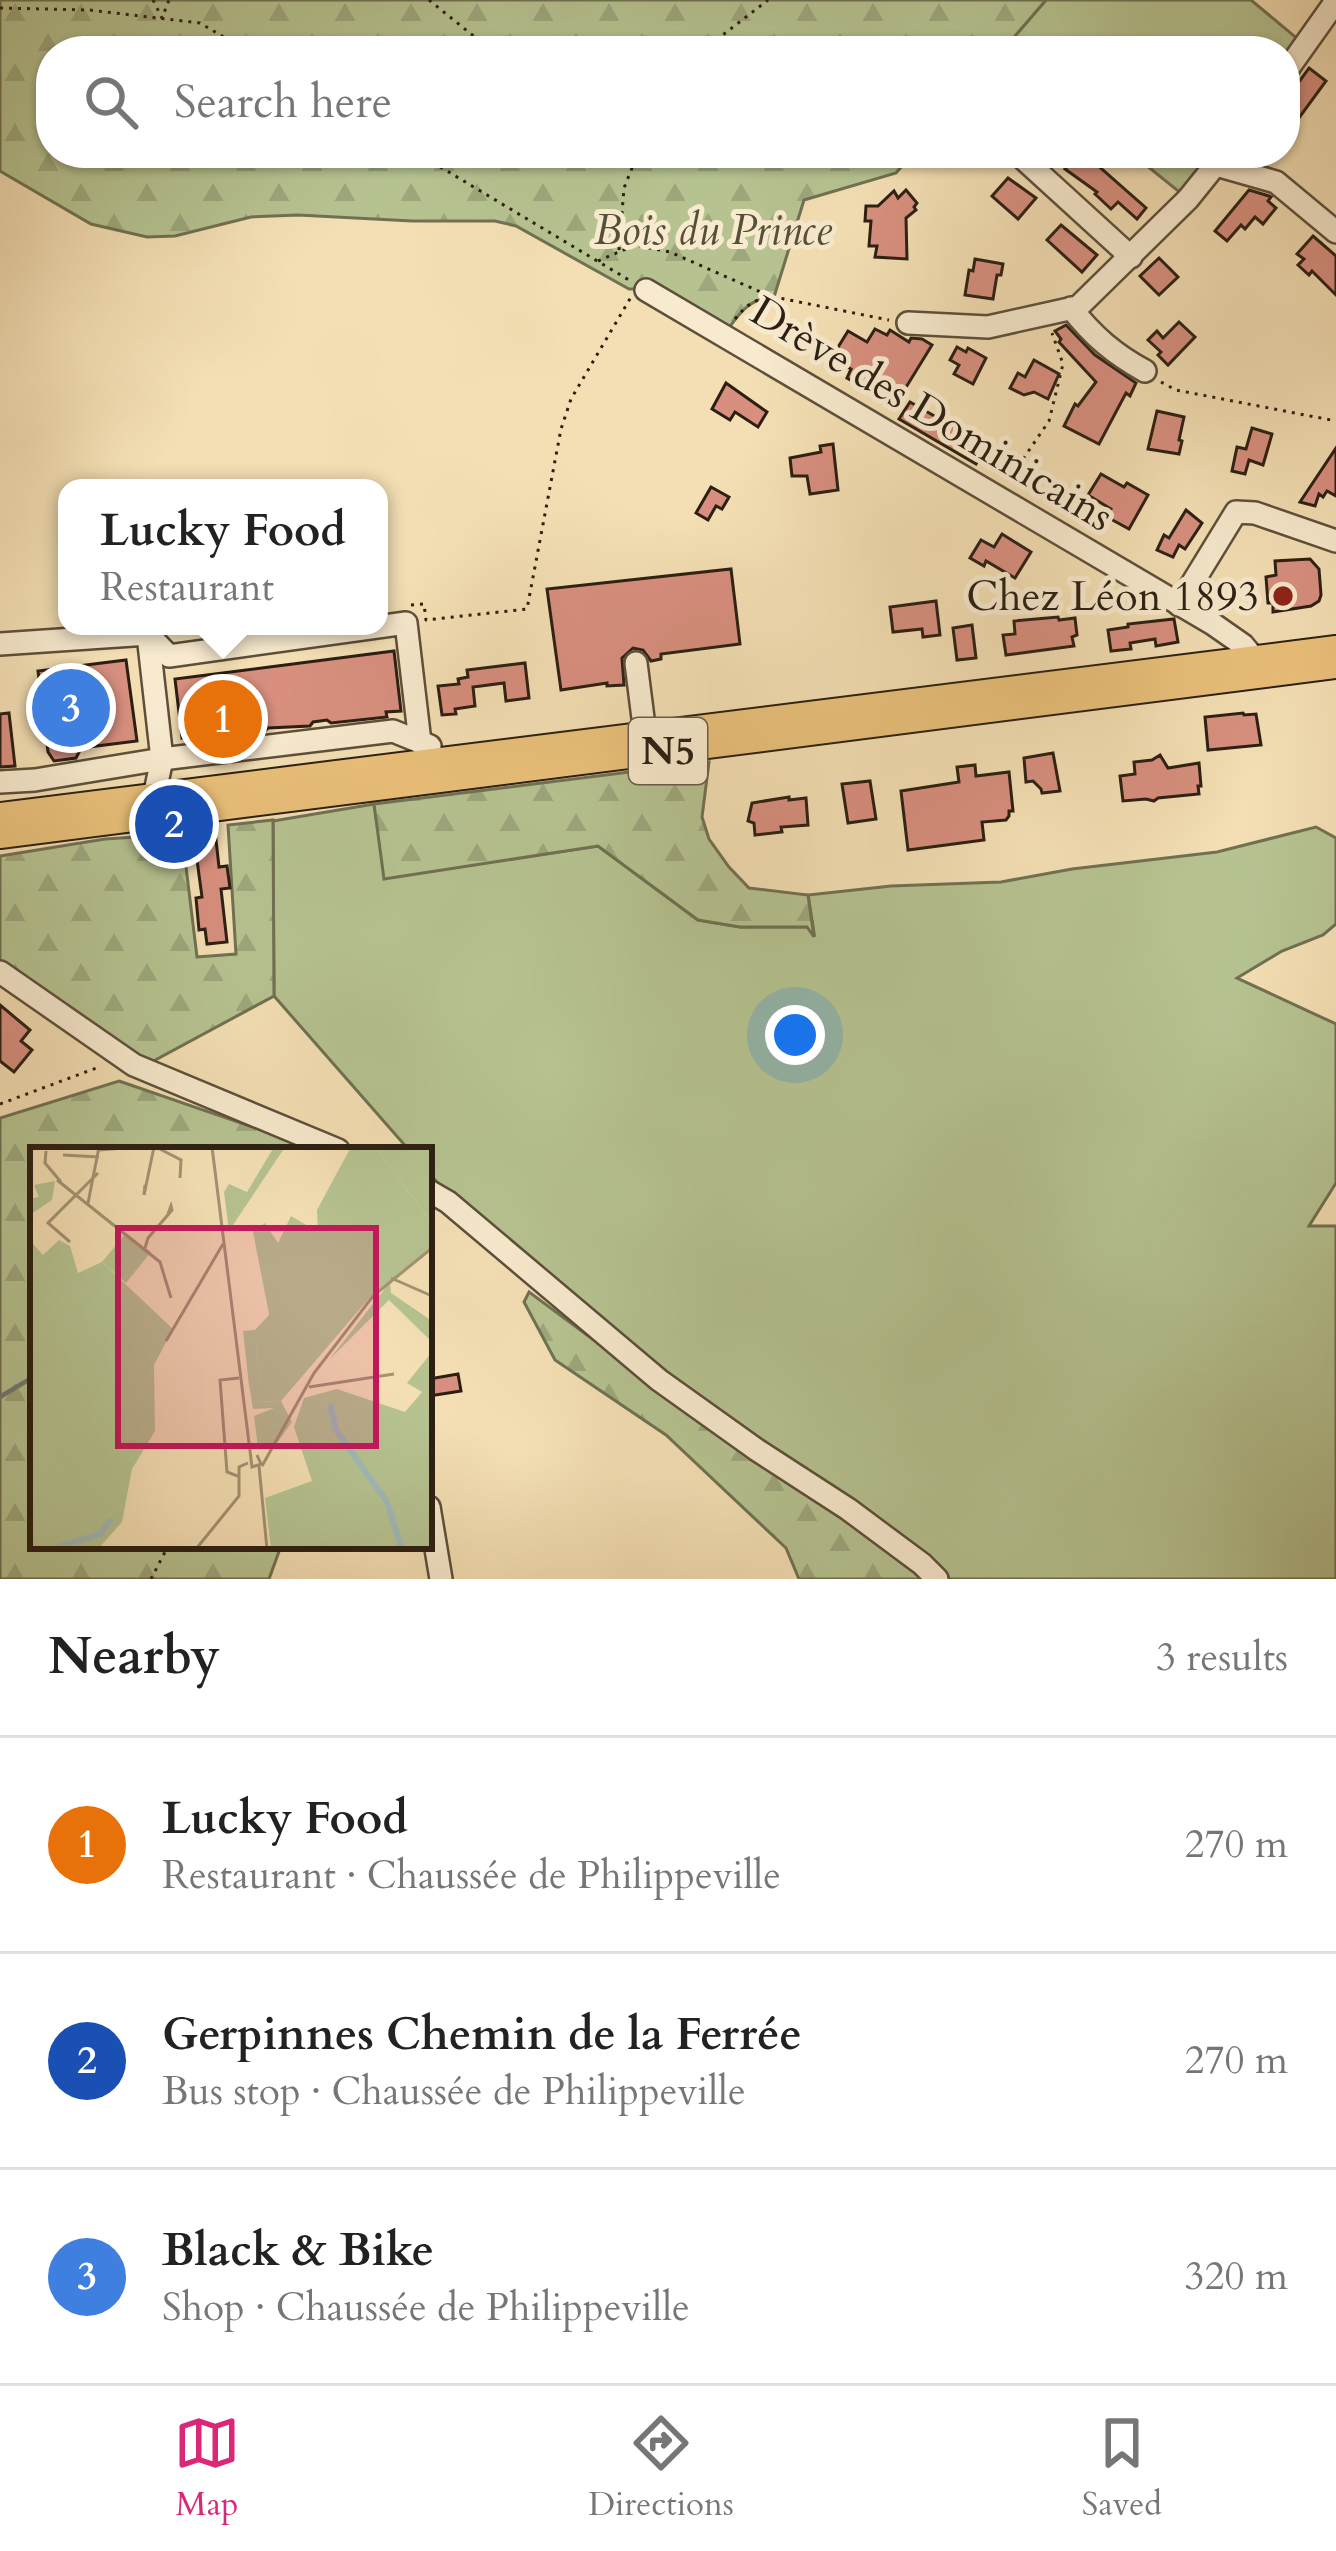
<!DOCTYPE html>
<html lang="en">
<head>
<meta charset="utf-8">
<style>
  body { margin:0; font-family:Cardo,serif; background:#f6f6f6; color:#222 }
  .you { position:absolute; left:795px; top:1035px; width:42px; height:42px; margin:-30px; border:9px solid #fff; border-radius:50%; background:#1a73e8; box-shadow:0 0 0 18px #1a73e833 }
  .badge { display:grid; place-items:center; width:78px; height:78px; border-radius:50%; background:#db2777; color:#fff; font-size:39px; font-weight:700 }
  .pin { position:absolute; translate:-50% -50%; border:6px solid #fff; box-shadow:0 3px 12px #0006 }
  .popup { position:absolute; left:58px; top:479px; width:330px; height:156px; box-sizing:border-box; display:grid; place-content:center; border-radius:24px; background:#fff; filter:drop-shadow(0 3px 9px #0005); font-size:39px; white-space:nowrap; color:#767676 }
  .popup b { font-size:45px; color:#222 }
  .popup::after { content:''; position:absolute; left:50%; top:100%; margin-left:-24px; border:24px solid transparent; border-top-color:#fff }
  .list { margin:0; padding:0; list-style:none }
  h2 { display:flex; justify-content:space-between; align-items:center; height:156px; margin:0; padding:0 48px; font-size:51px }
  h2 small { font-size:39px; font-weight:400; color:#767676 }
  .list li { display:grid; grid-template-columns:78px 1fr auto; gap:36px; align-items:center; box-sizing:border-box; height:216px; padding:0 48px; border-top:3px solid #e0e0e0 }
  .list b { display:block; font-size:45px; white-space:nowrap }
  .list p { margin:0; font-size:39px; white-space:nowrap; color:#767676 }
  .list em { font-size:39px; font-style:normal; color:#767676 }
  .icon { flex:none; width:66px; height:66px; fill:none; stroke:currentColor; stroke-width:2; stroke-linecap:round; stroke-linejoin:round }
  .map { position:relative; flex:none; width:1336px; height:1579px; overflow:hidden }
  .search { position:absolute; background:#fff; box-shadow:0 3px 9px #0004; left:36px; right:36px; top:36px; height:132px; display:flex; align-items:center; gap:30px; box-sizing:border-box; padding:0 42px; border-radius:48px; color:#767676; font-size:45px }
  .sheet { height:804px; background:#fff }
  nav { display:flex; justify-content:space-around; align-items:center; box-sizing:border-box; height:168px; border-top:3px solid #e0e0e0; background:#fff; font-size:33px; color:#767676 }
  nav a { display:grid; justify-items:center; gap:6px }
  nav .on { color:#db2777 }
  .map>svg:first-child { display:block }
  .green { fill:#b6c391; stroke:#707152; stroke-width:3 }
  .forest { fill:url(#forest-firs); stroke:#707152; stroke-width:3 }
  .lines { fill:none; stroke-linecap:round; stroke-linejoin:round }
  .stream { stroke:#717c76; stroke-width:4.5 }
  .building { fill:#d88f7f; stroke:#2b1f12; stroke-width:3 }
  .minor-casing { stroke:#5d4f3a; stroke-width:26 }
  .major-casing { stroke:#2b1f12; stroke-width:28 }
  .path { stroke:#2b1f12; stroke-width:3; stroke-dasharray:3 6; stroke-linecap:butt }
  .minor { stroke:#f8eace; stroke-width:21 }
  .major { stroke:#eac07a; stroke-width:24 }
  .poi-dot { fill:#8f2418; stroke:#f8eace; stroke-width:4.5 }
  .labels { text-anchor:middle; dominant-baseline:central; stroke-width:10; stroke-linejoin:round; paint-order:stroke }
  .shield { fill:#f8eace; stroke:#685c4a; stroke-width:3 }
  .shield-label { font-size:39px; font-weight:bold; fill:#2b1f12 }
  .park-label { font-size:42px; font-style:italic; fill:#555038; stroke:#f8eace }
  .street-label { font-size:42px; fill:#2b1f12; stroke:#f8eace }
  .poi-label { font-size:42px; fill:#2b1f12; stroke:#f8eace; text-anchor:end }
  .inset-river { fill:none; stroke:#a0bab8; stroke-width:6 }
  .inset-road { fill:none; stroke:#a49273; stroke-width:3 }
  .view { fill:#c2185b; fill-opacity:0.15; stroke:#c2185b; stroke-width:6 }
  .inset-edge { fill:none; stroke:#2b1f12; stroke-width:6 }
</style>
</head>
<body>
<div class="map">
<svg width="1336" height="1579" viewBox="0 0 1336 1579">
  <defs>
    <pattern id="forest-firs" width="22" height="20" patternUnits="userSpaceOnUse" patternTransform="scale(3)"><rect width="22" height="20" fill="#b6c391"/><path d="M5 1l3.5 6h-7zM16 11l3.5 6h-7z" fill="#9da77c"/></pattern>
  </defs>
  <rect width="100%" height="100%" fill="#f4dfb4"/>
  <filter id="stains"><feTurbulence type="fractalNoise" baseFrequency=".00167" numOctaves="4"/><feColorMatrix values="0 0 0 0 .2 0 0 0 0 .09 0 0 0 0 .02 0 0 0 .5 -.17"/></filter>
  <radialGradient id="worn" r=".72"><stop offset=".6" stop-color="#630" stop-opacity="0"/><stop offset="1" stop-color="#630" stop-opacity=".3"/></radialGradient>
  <g class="green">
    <polygon points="1046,0 1251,0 1305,45 1285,73 1285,51 1003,50"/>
    <polygon points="1131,153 1225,153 1188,199"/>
    <polygon points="374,804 385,878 598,846 698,920 740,927 808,927 814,933 808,895 891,886 1001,882 1072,869 1217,852 1316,827 1336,838 1336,924 1323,935 1282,951 1237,978 1336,1024 1336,1183 1309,1226 1336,1226 1336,1579 944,1579 918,1552 593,1320 436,1181 429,1173 429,1150 409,1150 274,996 273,821"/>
  </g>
  <g class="forest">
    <path d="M0,0H1046L1002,51H51V153H914L896,173L804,200L774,297C751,298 741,311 728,329L659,289H629L516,226L495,221H412L298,215L251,217L175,236L147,237L91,224L0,171Z"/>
    <polygon points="709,762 702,817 709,839 729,867 749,888 808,895 814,937 807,927 740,927 698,920 598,846 384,879 374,804"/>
    <polygon points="273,820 274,996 146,1065 0,963 0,856 105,839 182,834 197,957 236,954 228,825"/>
    <polygon points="119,1081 296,1142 298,1150 33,1150 33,1546 281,1546 269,1579 0,1579 0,1118"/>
    <polygon points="529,1292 687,1409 920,1569 929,1579 799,1579 786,1548 666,1435 555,1360 524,1302"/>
  </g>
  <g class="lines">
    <polyline class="stream" points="0,1397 33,1377"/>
  </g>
  <g class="building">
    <polygon points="1309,68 1326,81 1285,137 1285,101"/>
    <polygon points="1057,153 1102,153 1094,162 1146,208 1137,219 1118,202 1111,209 1095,194 1097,192 1065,169 1069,165"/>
    <polygon points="1008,178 1036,198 1018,219 992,196"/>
    <polygon points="906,190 917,203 914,207 916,210 906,218 907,259 875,257 877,246 869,246 871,221 865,221 866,206 878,206 894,191 898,198"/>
    <polygon points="1249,190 1269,196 1271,197 1268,201 1276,208 1263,224 1255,217 1245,229 1241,225 1227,241 1215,231"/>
    <polygon points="1061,225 1097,255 1082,272 1047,240"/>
    <polygon points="1313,236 1336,256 1336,295 1312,271 1309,275 1298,265 1304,259 1297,254"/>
    <polygon points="1159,258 1178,277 1159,295 1140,276"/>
    <polygon points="975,259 1003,264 1001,275 997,275 993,299 965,295 969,270 973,271"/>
    <polygon points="1179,322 1195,337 1168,365 1158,355 1161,352 1148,340 1157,331 1163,338"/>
    <polygon points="1066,325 1095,355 1136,383 1130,396 1126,393 1099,444 1064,426 1075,404 1078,406 1096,382 1059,342 1061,339 1055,331"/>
    <polygon points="875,329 887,335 890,330 909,342 911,338 922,339 932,345 900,397 867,378 864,383 860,380 858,384 847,378 851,369 832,357 848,331 867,342"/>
    <polygon points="957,347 966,352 968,348 986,358 973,384 954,374 959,365 950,360"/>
    <polygon points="1034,360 1059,374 1048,399 1034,392 1024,395 1010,388 1018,373 1025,377"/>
    <polygon points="726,383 767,412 758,427 735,412 730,420 712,409"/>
    <polygon points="910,402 957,429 959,425 989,443 976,464 899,419"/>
    <polygon points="1157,411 1184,417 1179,440 1182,441 1179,454 1148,449"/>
    <polygon points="1252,428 1272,434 1263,465 1249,460 1245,474 1232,471 1237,447 1246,449"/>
    <polygon points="833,444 838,490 810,494 807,476 792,476 790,458 821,452 820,446"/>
    <polygon points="1336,448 1336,496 1327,491 1323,497 1319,494 1315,506 1300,502"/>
    <polygon points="1101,474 1124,487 1127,483 1148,495 1129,529 1107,517 1111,509 1088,495"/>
    <polygon points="711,487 729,497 722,509 716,506 708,520 696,513"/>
    <polygon points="1186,510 1202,523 1185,549 1179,545 1173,557 1157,550 1164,535 1169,538"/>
    <polygon points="1002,534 1031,552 1015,578 986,561 984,566 970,558 981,540 994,547"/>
    <polygon points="1310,559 1319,569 1321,595 1319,601 1311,606 1273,612 1273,603 1268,603 1266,577 1276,575 1275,561"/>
    <polygon points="731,569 740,644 661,654 661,659 651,661 643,650 633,648 622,658 624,685 607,686 607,683 561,690 547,589"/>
    <polygon points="936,601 940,635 923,637 922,629 893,632 890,607"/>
    <polygon points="1058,617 1059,620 1075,618 1077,635 1072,637 1074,646 1006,655 1003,635 1015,634 1014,621"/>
    <polygon points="1174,619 1178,642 1156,646 1155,639 1130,643 1131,649 1111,651 1108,630 1128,627 1128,624"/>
    <polygon points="972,625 976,658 957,660 953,628"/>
    <polygon points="394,651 401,711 386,712 387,717 331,723 327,720 313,722 310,726 268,728 265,731 210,738 209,735 182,738 175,679"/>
    <polygon points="126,660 137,741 81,748 76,758 54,761 48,752 38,671"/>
    <polygon points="525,663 529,698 506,701 504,683 473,687 475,706 455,709 456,714 442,715 438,686 459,684 458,679 468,677 467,670"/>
    <polygon points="9,713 15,766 0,767 0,714"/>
    <polygon points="1243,713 1244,715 1256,714 1261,745 1208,750 1205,717"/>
    <polygon points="1053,753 1060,791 1042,793 1041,789 1033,781 1026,782 1024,758"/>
    <polygon points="1160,755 1168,768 1199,763 1201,786 1198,786 1199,794 1158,798 1154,801 1146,799 1123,801 1120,776 1135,774 1134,762 1152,760"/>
    <polygon points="975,765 976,776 1009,772 1013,811 1009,811 1009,816 1006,820 982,822 984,840 908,850 901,791 959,782 957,767"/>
    <polygon points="870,781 876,819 848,823 842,784"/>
    <polygon points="789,797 789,800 806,798 808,825 781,827 782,832 755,835 754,823 748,821 752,803"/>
    <polygon points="215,831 219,867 227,866 230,888 221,889 227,942 207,944 205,929 199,930 196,898 202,897 197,860 192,860 191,842 199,841 198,837"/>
    <polygon points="0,1005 30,1030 21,1041 32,1050 14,1072 0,1061"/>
    <polygon points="458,1374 461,1391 429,1396 429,1379"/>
  </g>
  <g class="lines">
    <defs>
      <g id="minor">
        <polyline points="1285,73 1336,1"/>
        <polyline points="1017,153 1131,257"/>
        <polyline points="1216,165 1276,182 1336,232"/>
        <polyline points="646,290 1213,624 1243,645 1253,657"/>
        <path d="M1071,308C1093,336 1114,354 1145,371"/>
        <polyline points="908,323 988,327 1078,307 1188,199 1225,153"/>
        <polyline points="1179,605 1236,512 1255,513 1336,541"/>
        <polyline points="148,635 162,759 154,797"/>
        <polyline points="0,644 148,634 169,656 406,623 420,742"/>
        <polyline points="636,663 645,734"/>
        <polyline points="0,782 35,780 162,759 393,731 430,746"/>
        <polyline points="0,972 134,1065 338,1150"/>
        <polyline points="429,1191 448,1202 659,1380 757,1450 848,1509 922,1564 937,1579"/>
        <polyline points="429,1507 441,1579"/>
      </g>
      <g id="major">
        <polyline points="0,815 1336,648"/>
        <polyline points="0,836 1336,666"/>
      </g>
    </defs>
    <use href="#minor" class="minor-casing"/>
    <use href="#major" class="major-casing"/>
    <g class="path">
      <polyline points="153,0 162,18 169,0"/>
      <polyline points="429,0 492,51"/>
      <polyline points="0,8 89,10 200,23 247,51"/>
      <polyline points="702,51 768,0"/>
      <polyline points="417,153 629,280"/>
      <polyline points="617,153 633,166"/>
      <polyline points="619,250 624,188 638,153"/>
      <polyline points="598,261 635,245 670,252 772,297"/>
      <path d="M735,319C746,305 756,298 774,297L889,320"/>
      <polyline points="1161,382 1176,390 1336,421"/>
      <polyline points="1008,481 1049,421 1063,364 1052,333"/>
      <polyline points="411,605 424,604 426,620 527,609 561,429 571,399 631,297"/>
      <polyline points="0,1104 99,1067"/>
      <polyline points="151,1579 168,1546"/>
    </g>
    <use href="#minor" class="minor"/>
    <use href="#major" class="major"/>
  </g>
  <circle class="poi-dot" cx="1283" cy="596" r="12"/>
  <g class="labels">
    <rect class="shield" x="629" y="718" width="78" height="66" rx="9"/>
    <g class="shield-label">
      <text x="668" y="751">N5</text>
    </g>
    <g class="park-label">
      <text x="713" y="230">Bois du Prince</text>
    </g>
    <g class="street-label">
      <text transform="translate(932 414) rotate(31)">Drève des Dominicains</text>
    </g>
    <g class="poi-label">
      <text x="1259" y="596">Chez Léon 1893</text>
    </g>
  </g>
  <g transform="translate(30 1147)">
    <rect width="402" height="402" fill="#f4dfb4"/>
    <path d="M321,0H345L402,76V100L341,149L251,254L222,255L219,238L231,236L226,202L239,167L223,85L235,76L248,96L261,69L288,85L287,63ZM96,86L121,105L96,136L72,115Z" fill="#b6c391"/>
    <path d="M244,0H255L199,84L194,45L199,37L217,45ZM345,0H402V76ZM25,34L22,53L1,67L3,97L13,108L29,93L40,99L48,126L72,115L143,182L124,218L125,284L102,322L92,375L68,402H0V52L9,50L4,38ZM360,135L361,146L402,174V195L359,153L299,213ZM241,166L226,202L231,236L219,238L213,184L225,183ZM402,205V402H241L235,351L282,334L264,280L274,251L307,242L375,265L392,245L377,236ZM251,254L262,275L242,303L228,300L224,269L244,261L223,262L222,255Z" fill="#b6c391"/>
    <path class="inset-river" d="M300,257L306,283L357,355L372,402M21,402L70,387L81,372"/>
    <path class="inset-road" d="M126,0L151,13L150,31M182,0L222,320L231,317L227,308M69,3L106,0M16,4L15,16L31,35M33,8L69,10M27,33L130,115L141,151M115,38L114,48L124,0M58,56L69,0M40,95L18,76L68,26M115,101L118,91L142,63L141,59L138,67M361,131L402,149M136,194L193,97M209,231L190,233L197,325L210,330M279,240L364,227M229,319L237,402M232,319L284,226L343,149L402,101M166,402L209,349V320L218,316"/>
    <path class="view" d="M88,81H346V299H88Z"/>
    <rect width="402" height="402" class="inset-edge"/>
  </g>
  <rect width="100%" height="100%" filter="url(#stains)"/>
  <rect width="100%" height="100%" fill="url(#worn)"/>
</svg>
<div class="you"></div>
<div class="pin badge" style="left:223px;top:719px;background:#e8710a">1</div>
<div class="popup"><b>Lucky Food</b>Restaurant</div>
<div class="pin badge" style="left:174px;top:824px;background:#1a4fb4">2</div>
<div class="pin badge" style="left:71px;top:708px;background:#3f7fe0">3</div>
<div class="search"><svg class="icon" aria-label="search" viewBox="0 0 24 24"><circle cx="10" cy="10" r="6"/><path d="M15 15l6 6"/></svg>Search here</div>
</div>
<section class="sheet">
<h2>Nearby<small>3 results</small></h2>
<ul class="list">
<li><span class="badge" style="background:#e8710a">1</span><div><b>Lucky Food</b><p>Restaurant · Chaussée de Philippeville</p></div><em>270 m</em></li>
<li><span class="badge" style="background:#1a4fb4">2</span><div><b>Gerpinnes Chemin de la Ferrée</b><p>Bus stop · Chaussée de Philippeville</p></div><em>270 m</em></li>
<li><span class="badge" style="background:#3f7fe0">3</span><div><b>Black &amp; Bike</b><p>Shop · Chaussée de Philippeville</p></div><em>320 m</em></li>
</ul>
</section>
<nav>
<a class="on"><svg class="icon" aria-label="map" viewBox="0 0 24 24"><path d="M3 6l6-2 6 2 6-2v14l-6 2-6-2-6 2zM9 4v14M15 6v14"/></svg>Map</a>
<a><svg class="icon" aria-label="directions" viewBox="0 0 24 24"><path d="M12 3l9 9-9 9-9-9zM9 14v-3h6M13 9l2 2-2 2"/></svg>Directions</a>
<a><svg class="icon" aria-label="saved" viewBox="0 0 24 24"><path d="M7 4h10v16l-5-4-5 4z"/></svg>Saved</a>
</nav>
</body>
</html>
